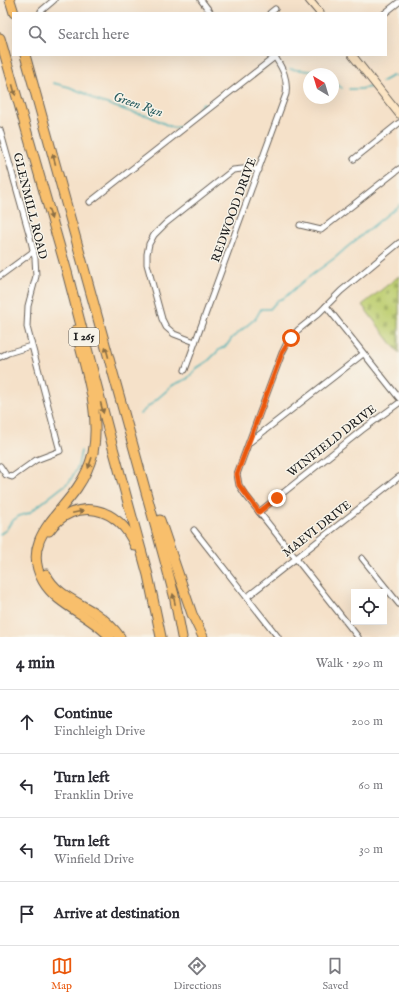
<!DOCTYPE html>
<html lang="en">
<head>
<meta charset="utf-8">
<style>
  body { margin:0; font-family:"IM FELL English",serif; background:#f7f7f7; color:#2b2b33 }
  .controls { position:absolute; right:12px; bottom:12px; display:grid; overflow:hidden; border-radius:0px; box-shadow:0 4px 16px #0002 }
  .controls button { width:36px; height:36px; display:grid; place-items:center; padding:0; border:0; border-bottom:1px solid #e1e1e2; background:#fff; color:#2b2b33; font:20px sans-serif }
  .compass { position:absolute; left:303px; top:68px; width:36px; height:36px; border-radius:50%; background:#fff; box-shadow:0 4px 16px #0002; rotate:322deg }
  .stop { position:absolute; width:12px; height:12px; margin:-9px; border:3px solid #ea580c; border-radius:50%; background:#fff }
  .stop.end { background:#ea580c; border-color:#fff; box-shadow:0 1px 4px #0008 }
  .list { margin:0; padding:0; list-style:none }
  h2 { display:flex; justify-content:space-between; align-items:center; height:52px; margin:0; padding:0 16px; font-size:17px }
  h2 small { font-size:13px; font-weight:400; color:#7c7c81 }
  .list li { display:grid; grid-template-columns:26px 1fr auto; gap:12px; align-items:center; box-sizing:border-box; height:64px; padding:0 16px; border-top:1px solid #e1e1e2 }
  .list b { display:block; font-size:15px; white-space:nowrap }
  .list p { margin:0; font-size:13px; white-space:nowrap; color:#7c7c81 }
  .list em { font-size:13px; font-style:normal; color:#7c7c81 }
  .icon { flex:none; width:22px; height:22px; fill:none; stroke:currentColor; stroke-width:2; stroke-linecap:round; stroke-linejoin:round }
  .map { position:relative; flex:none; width:399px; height:637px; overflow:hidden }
  .search { position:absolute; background:#fff; box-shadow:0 4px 16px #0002; left:12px; right:12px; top:12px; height:44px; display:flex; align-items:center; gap:10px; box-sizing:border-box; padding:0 14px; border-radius:0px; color:#7c7c81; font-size:15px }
  .sheet { height:308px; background:#fff }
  nav { display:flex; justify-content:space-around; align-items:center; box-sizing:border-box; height:56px; border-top:1px solid #e1e1e2; background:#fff; font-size:11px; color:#7c7c81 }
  nav a { display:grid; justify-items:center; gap:2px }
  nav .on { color:#ea580c }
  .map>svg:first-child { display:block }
  .cemetery { fill:url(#cemetery-stones); stroke:#6c7546 }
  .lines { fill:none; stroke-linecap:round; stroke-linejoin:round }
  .stream { stroke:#3cadb3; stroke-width:1.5 }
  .street-casing { stroke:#686159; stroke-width:7 }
  .secondary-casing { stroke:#686159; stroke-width:9 }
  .highway-casing { stroke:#686159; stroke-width:11 }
  .street { stroke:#fff; stroke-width:5 }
  .secondary { stroke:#fce5c4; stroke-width:7 }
  .highway { stroke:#f8bf6c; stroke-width:9 }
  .oneway { fill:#8a6e44 }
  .route { stroke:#ea580c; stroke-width:5 }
  .labels { text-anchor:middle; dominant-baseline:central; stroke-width:3; stroke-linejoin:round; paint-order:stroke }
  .shield { fill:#f7f3e8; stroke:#5e5c59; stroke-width:1 }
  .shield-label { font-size:11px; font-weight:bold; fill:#1c1c1c }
  .street-label { font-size:12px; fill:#1c1c1c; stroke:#f7f3e8 }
  .water-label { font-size:13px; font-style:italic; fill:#2a5d60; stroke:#f7f3e8 }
</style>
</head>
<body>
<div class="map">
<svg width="399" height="637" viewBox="0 0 399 637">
  <defs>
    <pattern id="cemetery-stones" width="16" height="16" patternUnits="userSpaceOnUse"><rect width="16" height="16" fill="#bdce70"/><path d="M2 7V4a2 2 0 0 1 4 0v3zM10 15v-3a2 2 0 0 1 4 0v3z" fill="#a2b060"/></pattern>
  </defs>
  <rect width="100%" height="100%" fill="#f7f3e8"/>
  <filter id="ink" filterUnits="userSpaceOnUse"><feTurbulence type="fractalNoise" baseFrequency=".025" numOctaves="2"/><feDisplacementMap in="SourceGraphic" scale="8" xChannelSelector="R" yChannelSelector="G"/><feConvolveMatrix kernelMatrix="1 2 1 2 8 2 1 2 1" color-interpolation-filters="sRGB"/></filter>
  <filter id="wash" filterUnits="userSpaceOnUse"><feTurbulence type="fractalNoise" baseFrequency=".012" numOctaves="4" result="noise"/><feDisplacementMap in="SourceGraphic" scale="16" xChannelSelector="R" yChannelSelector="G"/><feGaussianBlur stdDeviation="0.9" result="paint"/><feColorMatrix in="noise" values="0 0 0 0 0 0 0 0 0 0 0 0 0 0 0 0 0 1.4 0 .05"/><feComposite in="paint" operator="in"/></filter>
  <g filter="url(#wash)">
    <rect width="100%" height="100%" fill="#f5e1c9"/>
    <polygon class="cemetery" points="399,276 399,353 362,305"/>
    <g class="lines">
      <g class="stream">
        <polyline points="290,69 319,72 321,74"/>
        <polyline points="333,82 342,88"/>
        <polyline points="381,82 392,76 399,76"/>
        <path d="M53,83L69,87L86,94L95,100L131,112L149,116L173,128L180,127C187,118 196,113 203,103L207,106"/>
        <polyline points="349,89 360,89 371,87"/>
        <polyline points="140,414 173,385 187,379 197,368 208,361 219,350 227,345 232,338 256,318 261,309 270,309 278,300 284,298 301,283 336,257 346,248 399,205"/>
        <polyline points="0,534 6,530 11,522 19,516 29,513 70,481 78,466 81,451"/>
      </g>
    </g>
  </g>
  <g filter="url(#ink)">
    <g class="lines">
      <defs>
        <g id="street">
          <polyline points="201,0 211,13"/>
          <polyline points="41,11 54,0"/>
          <polyline points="270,13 275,9"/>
          <polyline points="385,13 399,2"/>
          <polyline points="0,130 29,233 35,258 36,276 28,306 27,327 60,451 36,460 12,477 6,475 0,466"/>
          <polyline points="354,159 399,123"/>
          <polyline points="90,202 276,56"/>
          <polyline points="300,225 321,230 399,169"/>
          <polyline points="0,276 34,251"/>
          <polyline points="326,306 399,398"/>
          <polyline points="195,342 174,334 166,327 162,319 147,264 147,254 149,244 154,235 166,223 233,170 252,168 259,170"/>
          <polyline points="0,357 8,353 31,346"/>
          <path d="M185,370L286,94C288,79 283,69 275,57"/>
          <polyline points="250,442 363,354"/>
          <polyline points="259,512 362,430 399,403"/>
          <polyline points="194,530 278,637"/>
          <polyline points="362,558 399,604"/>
          <polyline points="247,597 399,477"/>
          <polyline points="358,637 244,493 239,485 237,474 282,353 287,343 298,330 318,314 341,291 399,243"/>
        </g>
        <g id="secondary">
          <polyline points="309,0 320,13"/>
          <polyline points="352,55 399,114"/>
        </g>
        <g id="highway">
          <polyline points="10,0 14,13"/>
          <polyline points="0,38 67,272 113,448 148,575 161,637"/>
          <polyline points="25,55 165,561 174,595 182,637"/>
          <path d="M76,330C85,369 101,412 93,453C90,465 84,478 77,488C57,517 21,542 43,581C57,606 91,615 110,637"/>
          <polyline points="160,520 192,614 203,637"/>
          <path d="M49,531C75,495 120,507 135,546"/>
          <path d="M46,574C55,594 78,602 95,613C105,620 113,627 120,637"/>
        </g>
      </defs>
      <use href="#street" class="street-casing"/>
      <use href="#secondary" class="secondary-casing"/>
      <use href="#highway" class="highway-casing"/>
      <use href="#street" class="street"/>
      <use href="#secondary" class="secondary"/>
      <use href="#highway" class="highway"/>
    </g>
    <defs><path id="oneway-solid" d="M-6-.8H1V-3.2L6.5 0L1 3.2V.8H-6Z"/></defs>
    <g class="oneway">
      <use href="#oneway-solid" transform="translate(14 90) rotate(75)"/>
      <use href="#oneway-solid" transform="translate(54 159) rotate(-105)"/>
      <use href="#oneway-solid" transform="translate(50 214) rotate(74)"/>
      <use href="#oneway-solid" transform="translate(107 352) rotate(-105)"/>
      <use href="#oneway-solid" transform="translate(102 408) rotate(75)"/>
      <use href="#oneway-solid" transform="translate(90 463) rotate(109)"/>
      <use href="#oneway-solid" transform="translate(78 512) rotate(-12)"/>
      <use href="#oneway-solid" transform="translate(174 599) rotate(-102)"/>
    </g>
  </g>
  <g class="lines" filter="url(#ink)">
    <polyline class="route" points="277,498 259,512 239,485 237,474 282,353 291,338"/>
  </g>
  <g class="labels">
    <rect class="shield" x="69" y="328" width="30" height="18" rx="3"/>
    <g class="shield-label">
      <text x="84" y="337">I 265</text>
    </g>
    <g class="street-label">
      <text transform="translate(30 206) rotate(76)">GLENMILL ROAD</text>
      <text transform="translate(234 210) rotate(-70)">REDWOOD DRIVE</text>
      <text transform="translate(332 441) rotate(-38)">WINFIELD DRIVE</text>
      <text transform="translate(317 529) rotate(-38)">MAEVI DRIVE</text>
    </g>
    <g class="water-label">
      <text transform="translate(138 105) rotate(19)">Green Run</text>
    </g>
  </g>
</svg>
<div class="controls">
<button><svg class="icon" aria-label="locate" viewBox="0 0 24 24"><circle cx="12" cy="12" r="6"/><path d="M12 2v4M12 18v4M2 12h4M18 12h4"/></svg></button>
</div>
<svg class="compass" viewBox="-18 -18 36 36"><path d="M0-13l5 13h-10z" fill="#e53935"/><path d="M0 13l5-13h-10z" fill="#7c7c81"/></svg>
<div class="stop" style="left:291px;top:338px"></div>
<div class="stop end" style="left:277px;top:498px"></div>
<div class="search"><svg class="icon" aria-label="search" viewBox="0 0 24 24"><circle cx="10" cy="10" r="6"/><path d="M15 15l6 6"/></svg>Search here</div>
</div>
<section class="sheet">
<h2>4 min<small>Walk · 290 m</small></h2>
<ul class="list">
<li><svg class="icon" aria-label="ahead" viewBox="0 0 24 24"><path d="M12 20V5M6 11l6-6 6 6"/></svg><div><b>Continue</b><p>Finchleigh Drive</p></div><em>200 m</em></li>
<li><svg class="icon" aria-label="left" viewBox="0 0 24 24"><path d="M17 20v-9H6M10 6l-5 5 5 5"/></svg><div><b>Turn left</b><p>Franklin Drive</p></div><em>60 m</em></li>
<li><svg class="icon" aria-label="left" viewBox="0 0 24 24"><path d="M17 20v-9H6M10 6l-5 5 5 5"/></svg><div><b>Turn left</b><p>Winfield Drive</p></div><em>30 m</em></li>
<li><svg class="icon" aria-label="arrive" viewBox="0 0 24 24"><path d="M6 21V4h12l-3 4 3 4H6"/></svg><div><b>Arrive at destination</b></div></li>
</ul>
</section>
<nav>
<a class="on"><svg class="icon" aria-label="map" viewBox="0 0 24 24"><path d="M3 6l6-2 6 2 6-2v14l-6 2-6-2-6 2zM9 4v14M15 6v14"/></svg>Map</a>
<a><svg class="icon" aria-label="directions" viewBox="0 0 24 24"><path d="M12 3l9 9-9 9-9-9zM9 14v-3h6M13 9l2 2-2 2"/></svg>Directions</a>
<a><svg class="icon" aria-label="saved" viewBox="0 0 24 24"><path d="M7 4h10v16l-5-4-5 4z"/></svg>Saved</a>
</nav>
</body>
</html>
